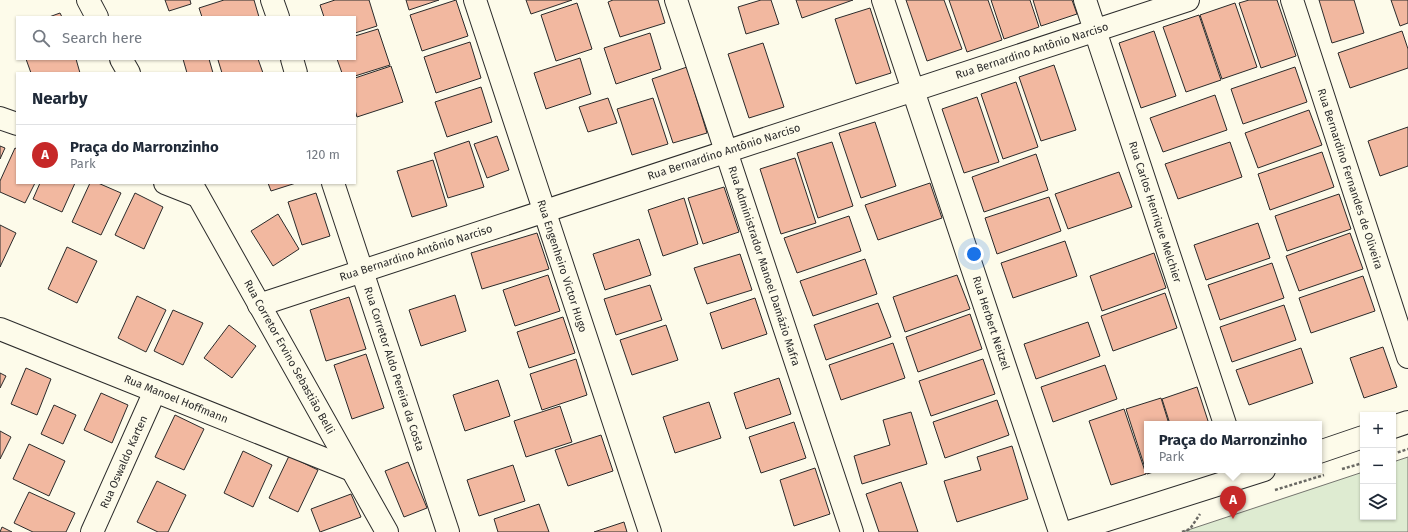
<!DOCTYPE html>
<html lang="en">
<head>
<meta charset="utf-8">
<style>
  body { margin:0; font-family:"Fira Sans",sans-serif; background:#f6f6f7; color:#1f2937 }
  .controls { position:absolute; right:12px; bottom:12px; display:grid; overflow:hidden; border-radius:0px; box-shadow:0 1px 3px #0004 }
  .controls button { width:36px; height:36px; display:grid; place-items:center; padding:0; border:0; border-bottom:1px solid #e0e1e3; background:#fff; color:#1f2937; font:20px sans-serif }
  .you { position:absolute; left:974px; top:254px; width:14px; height:14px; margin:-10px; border:3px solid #fff; border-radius:50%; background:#1a73e8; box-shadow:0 0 0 6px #1a73e833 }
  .badge { display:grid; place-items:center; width:26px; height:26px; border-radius:50%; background:#c62828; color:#fff; font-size:13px; font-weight:700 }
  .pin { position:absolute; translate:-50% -33px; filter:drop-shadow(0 1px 2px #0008) }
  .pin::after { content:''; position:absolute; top:21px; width:14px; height:12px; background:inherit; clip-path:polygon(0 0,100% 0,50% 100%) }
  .popup { position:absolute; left:1144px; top:421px; width:178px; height:52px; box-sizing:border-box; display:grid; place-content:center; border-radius:0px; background:#fff; filter:drop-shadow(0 1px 3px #0005); font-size:13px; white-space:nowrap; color:#747a83 }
  .popup b { font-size:15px; color:#1f2937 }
  .popup::after { content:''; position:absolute; left:50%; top:100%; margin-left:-8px; border:8px solid transparent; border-top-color:#fff }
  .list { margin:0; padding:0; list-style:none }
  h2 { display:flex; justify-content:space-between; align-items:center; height:52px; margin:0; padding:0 16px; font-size:17px }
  h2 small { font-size:13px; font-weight:400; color:#747a83 }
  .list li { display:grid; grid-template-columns:26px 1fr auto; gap:12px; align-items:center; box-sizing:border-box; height:60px; padding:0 16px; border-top:1px solid #e0e1e3 }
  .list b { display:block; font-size:15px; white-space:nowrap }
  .list p { margin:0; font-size:13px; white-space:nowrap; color:#747a83 }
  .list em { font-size:13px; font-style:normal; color:#747a83 }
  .icon { flex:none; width:22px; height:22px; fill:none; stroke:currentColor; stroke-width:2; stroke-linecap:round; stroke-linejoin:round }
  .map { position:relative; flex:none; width:1408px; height:532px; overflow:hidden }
  .search { position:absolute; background:#fff; box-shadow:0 1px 3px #0004; left:16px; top:16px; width:340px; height:44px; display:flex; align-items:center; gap:10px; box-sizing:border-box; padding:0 14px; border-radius:0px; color:#747a83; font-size:15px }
  .panel { position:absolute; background:#fff; box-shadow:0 1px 3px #0004; left:16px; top:72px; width:340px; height:112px; border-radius:0px }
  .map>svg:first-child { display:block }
  .green { fill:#deebd1; stroke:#74746e }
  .building { fill:#f2b8a0; stroke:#2b2b2b }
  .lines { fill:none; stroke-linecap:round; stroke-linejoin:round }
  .minor-casing { stroke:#2b2b2b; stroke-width:24 }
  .major-casing { stroke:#2b2b2b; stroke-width:24 }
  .path { stroke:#6a6964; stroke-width:2.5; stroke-dasharray:3 2; stroke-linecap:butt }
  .minor { stroke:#fdfbea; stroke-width:22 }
  .major { stroke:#fdfbea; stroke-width:22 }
  .labels { text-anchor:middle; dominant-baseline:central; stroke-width:3; stroke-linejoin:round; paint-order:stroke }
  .street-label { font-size:11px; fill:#2b2b2b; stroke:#fdfbea }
</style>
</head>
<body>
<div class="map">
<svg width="1408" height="532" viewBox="0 0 1408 532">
  <rect width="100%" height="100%" fill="#fdfbea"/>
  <polygon class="green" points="1408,457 1408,532 1182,532 1363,472 1363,517 1393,517 1393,462"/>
  <g class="building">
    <polygon points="165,0 190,0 191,4 169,11"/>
    <polygon points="224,0 254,0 259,17 202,17 199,8"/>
    <polygon points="335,0 369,0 377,26 355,33 355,17 324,17 320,5"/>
    <polygon points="406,0 439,0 409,10"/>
    <polygon points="456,0 468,36 422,51 410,15"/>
    <polygon points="526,0 572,0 531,14"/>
    <polygon points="613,0 658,0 665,23 620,37 608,2"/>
    <polygon points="761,0 771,0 779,24 746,34 738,7"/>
    <polygon points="796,0 853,0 802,18"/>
    <polygon points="906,0 944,0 962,49 927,61"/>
    <polygon points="949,0 988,0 1002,40 967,52"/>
    <polygon points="991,0 1030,0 1039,27 1004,39"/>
    <polygon points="1033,0 1072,0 1077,14 1041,26"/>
    <polygon points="1249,0 1277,0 1296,56 1261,68 1239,3"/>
    <polygon points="1319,0 1354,0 1364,33 1332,43"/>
    <polygon points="1391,0 1408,0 1408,23 1400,26"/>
    <polygon points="577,3 592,49 556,61 541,15"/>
    <polygon points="1235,3 1257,67 1222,79 1200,15"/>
    <polygon points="870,8 891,73 856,84 835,19"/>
    <polygon points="60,13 62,17 49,17"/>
    <polygon points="1199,15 1221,80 1186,92 1163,27"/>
    <polygon points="378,29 390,65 355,76 355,73 342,73 337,59 355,59 355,36"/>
    <polygon points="1154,31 1176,96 1141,108 1119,43"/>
    <polygon points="1402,31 1408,49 1408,68 1350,88 1338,53"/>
    <polygon points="650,33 661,69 616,84 604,48"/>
    <polygon points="470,42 481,78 436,93 424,57"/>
    <polygon points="763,43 784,107 749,118 728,54"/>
    <polygon points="580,58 591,94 546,109 534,73"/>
    <polygon points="26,59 76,59 80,73 31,73"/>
    <polygon points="183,59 209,59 213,73 187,73"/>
    <polygon points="221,59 258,59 263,73 222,73 218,60"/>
    <polygon points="1054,65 1076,130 1041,141 1019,77"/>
    <polygon points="391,66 403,102 357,117 355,110 355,78"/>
    <polygon points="687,67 707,133 673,143 652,79"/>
    <polygon points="1295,67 1307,102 1243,124 1231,89"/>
    <polygon points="1016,82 1038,147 1003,159 981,94"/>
    <polygon points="481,87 492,122 447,137 435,102"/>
    <polygon points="1215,95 1227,130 1163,152 1150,118"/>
    <polygon points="977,97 999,162 964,173 942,109"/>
    <polygon points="608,98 617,123 588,132 579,107"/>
    <polygon points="653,98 668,144 632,155 617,109"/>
    <polygon points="1309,110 1322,145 1258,168 1245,133"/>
    <polygon points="875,122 896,186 861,198 839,133"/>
    <polygon points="1408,127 1408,166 1380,176 1368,141"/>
    <polygon points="497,136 509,170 487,178 474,144"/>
    <polygon points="469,141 484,187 448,198 434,153"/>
    <polygon points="832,142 853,206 818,218 797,153"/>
    <polygon points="1230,142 1242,177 1178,199 1165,164"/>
    <polygon points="0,146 5,148 0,159"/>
    <polygon points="15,148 17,149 17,183 35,183 25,203 0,192 0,181"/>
    <polygon points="1322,152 1334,187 1270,210 1258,174"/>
    <polygon points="1036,154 1048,190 984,212 972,177"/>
    <polygon points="795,158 816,223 781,234 760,169"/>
    <polygon points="433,160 447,206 412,217 397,171"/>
    <polygon points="1119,172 1132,207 1068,229 1055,194"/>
    <polygon points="40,183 75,183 62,212 33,199"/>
    <polygon points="90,183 98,183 121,193 101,235 72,222"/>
    <polygon points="268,183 296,183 271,191"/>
    <polygon points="930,183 942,218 878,240 865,205"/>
    <polygon points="724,187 739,232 703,244 688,198"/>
    <polygon points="135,193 163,207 144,249 115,235"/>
    <polygon points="316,193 330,236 302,245 288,202"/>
    <polygon points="1339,194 1351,229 1287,251 1275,216"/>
    <polygon points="1049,197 1061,231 997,254 985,218"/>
    <polygon points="684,198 698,244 663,256 648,210"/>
    <polygon points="278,214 299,249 273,266 251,231"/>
    <polygon points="849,216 861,251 797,273 784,238"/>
    <polygon points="1258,223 1270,258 1206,280 1194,245"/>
    <polygon points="0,225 16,233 0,267"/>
    <polygon points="537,233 549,269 482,289 471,253"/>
    <polygon points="1350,233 1363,269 1299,291 1286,256"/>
    <polygon points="639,239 651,275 605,290 593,254"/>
    <polygon points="1065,241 1077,276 1013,298 1001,263"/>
    <polygon points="67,247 97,261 77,303 48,289"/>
    <polygon points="1154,253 1166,288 1102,311 1090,276"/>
    <polygon points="740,254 752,290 707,304 694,268"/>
    <polygon points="865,259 877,294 813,316 800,281"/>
    <polygon points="1272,263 1284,298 1220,320 1208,285"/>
    <polygon points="548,275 560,311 515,326 503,290"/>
    <polygon points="957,275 970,309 905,332 893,297"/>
    <polygon points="1363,276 1375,311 1311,333 1299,298"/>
    <polygon points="650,285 662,320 616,335 604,299"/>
    <polygon points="1165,293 1177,328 1113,351 1101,316"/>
    <polygon points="455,295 466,331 421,346 409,310"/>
    <polygon points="137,296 166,310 146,352 118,338"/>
    <polygon points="349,297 366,349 326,361 310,310"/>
    <polygon points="755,298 767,334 722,349 710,313"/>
    <polygon points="878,303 891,337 826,360 814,325"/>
    <polygon points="1284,305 1296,340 1232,362 1220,327"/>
    <polygon points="173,310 203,323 183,365 154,351"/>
    <polygon points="970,314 982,349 918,372 906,337"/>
    <polygon points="563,317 575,353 529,368 517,332"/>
    <polygon points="1088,322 1100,356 1036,379 1024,344"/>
    <polygon points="229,325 256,346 232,378 204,358"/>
    <polygon points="666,325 678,360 632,375 620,340"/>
    <polygon points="893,343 905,378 841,400 829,365"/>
    <polygon points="1383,347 1397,387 1364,398 1350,358"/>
    <polygon points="1301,348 1313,383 1249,405 1236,370"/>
    <polygon points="366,354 384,408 352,419 334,365"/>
    <polygon points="576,359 587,395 542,410 530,374"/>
    <polygon points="983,359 995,394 931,416 919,381"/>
    <polygon points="1105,365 1117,399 1053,422 1041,387"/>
    <polygon points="26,368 51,379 37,415 11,404"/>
    <polygon points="0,373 6,376 0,388"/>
    <polygon points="779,378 791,414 746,429 734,393"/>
    <polygon points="498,380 510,416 465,431 453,395"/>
    <polygon points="1197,387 1209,424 1170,424 1162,399"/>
    <polygon points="101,393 128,405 112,443 84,430"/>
    <polygon points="1161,398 1169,424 1147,424 1147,470 1160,470 1147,474 1126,409"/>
    <polygon points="997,400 1009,435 945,458 933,422"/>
    <polygon points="709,402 721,438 675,453 663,417"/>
    <polygon points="54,405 76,415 63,444 41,434"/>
    <polygon points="560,406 572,442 526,457 514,421"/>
    <polygon points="1124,409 1146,474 1111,485 1089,421"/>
    <polygon points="911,412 927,464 862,484 854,456 890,445 883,420"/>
    <polygon points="175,415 204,429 184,470 155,457"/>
    <polygon points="794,422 806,458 761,473 749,437"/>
    <polygon points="0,431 11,437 0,459"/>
    <polygon points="601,435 613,471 568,486 555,450"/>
    <polygon points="29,444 65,461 49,496 13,479"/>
    <polygon points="1012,446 1028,499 957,522 944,481 981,470 977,457"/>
    <polygon points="243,451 272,465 253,507 224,493"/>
    <polygon points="289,456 318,470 298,512 269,498"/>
    <polygon points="408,462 427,508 404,517 385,471"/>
    <polygon points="513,465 525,501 479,516 467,480"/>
    <polygon points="815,468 830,514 794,526 780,480"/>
    <polygon points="157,481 186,495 168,532 158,532 137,522"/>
    <polygon points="901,482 918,532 879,532 866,494"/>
    <polygon points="29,492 75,513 66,532 33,532 14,523"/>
    <polygon points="351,494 361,517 320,532 311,509"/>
    <polygon points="539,504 549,532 498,532 494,519"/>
    <polygon points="624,522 627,532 594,532"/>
    <polygon points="2,527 12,532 0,532"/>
  </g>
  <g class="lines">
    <defs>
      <g id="minor">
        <polyline points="88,0 97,17"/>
        <polyline points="272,0 278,17"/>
        <polyline points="475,0 650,532"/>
        <polyline points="676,0 852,532"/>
        <polyline points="883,0 1060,532"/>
        <polyline points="1085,0 1225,424"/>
        <polyline points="1292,0 1408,357"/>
        <polyline points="121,59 129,73"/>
        <polyline points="292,59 296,73"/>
        <polyline points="0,118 17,124"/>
        <polyline points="165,183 198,196"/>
        <polyline points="191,183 387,532"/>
        <polyline points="333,183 448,532"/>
        <polyline points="259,305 1188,0"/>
        <polyline points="0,329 352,470"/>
        <polyline points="92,532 155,391"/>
      </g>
      <g id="major">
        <polyline points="1393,427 1408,422"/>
        <polyline points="1319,452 1363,437"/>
        <polyline points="1069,532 1264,470"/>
      </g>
    </defs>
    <use href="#minor" class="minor-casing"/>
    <use href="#major" class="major-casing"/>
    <g class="path">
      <polyline points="1393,454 1408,449"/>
      <polyline points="1342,469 1363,463"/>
      <polyline points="1275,490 1324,475"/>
      <polyline points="1182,532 1190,529 1200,514"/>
    </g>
    <use href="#minor" class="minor"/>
    <use href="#major" class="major"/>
  </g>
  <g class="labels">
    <g class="street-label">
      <text transform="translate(1032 51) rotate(-18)">Rua Bernardino Antônio Narciso</text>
      <text transform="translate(724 152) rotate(-18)">Rua Bernardino Antônio Narciso</text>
      <text transform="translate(1350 179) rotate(72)">Rua Bernardino Fernandes de Oliveira</text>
      <text transform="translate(1155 212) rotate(72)">Rua Carlos Henrique Melchier</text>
      <text transform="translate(416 253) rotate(-18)">Rua Bernardino Antônio Narciso</text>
      <text transform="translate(562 266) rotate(72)">Rua Engenheiro Victor Hugo</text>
      <text transform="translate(764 266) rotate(72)">Rua Administrador Manoel Damázio Mafra</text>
      <text transform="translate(991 323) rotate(72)">Rua Herbert Neitzel</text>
      <text transform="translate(289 357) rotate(61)">Rua Corretor Ervino Sebastião Belli</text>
      <text transform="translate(394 369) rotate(72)">Rua Corretor Aldo Pereira da Costa</text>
      <text transform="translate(176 399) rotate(22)">Rua Manoel Hoffmann</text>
      <text transform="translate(124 462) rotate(-66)">Rua Oswaldo Karten</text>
    </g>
  </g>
</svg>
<div class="controls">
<button>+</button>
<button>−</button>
<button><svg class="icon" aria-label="layers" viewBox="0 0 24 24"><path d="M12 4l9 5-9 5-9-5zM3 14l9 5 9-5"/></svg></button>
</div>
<div class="you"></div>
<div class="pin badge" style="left:1233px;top:519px">A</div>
<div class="popup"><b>Praça do Marronzinho</b>Park</div>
<div class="search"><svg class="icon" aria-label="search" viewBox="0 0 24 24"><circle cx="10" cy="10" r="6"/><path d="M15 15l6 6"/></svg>Search here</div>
<section class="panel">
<h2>Nearby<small></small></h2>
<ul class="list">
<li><span class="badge">A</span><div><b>Praça do Marronzinho</b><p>Park</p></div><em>120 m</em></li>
</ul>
</section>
</div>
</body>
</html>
